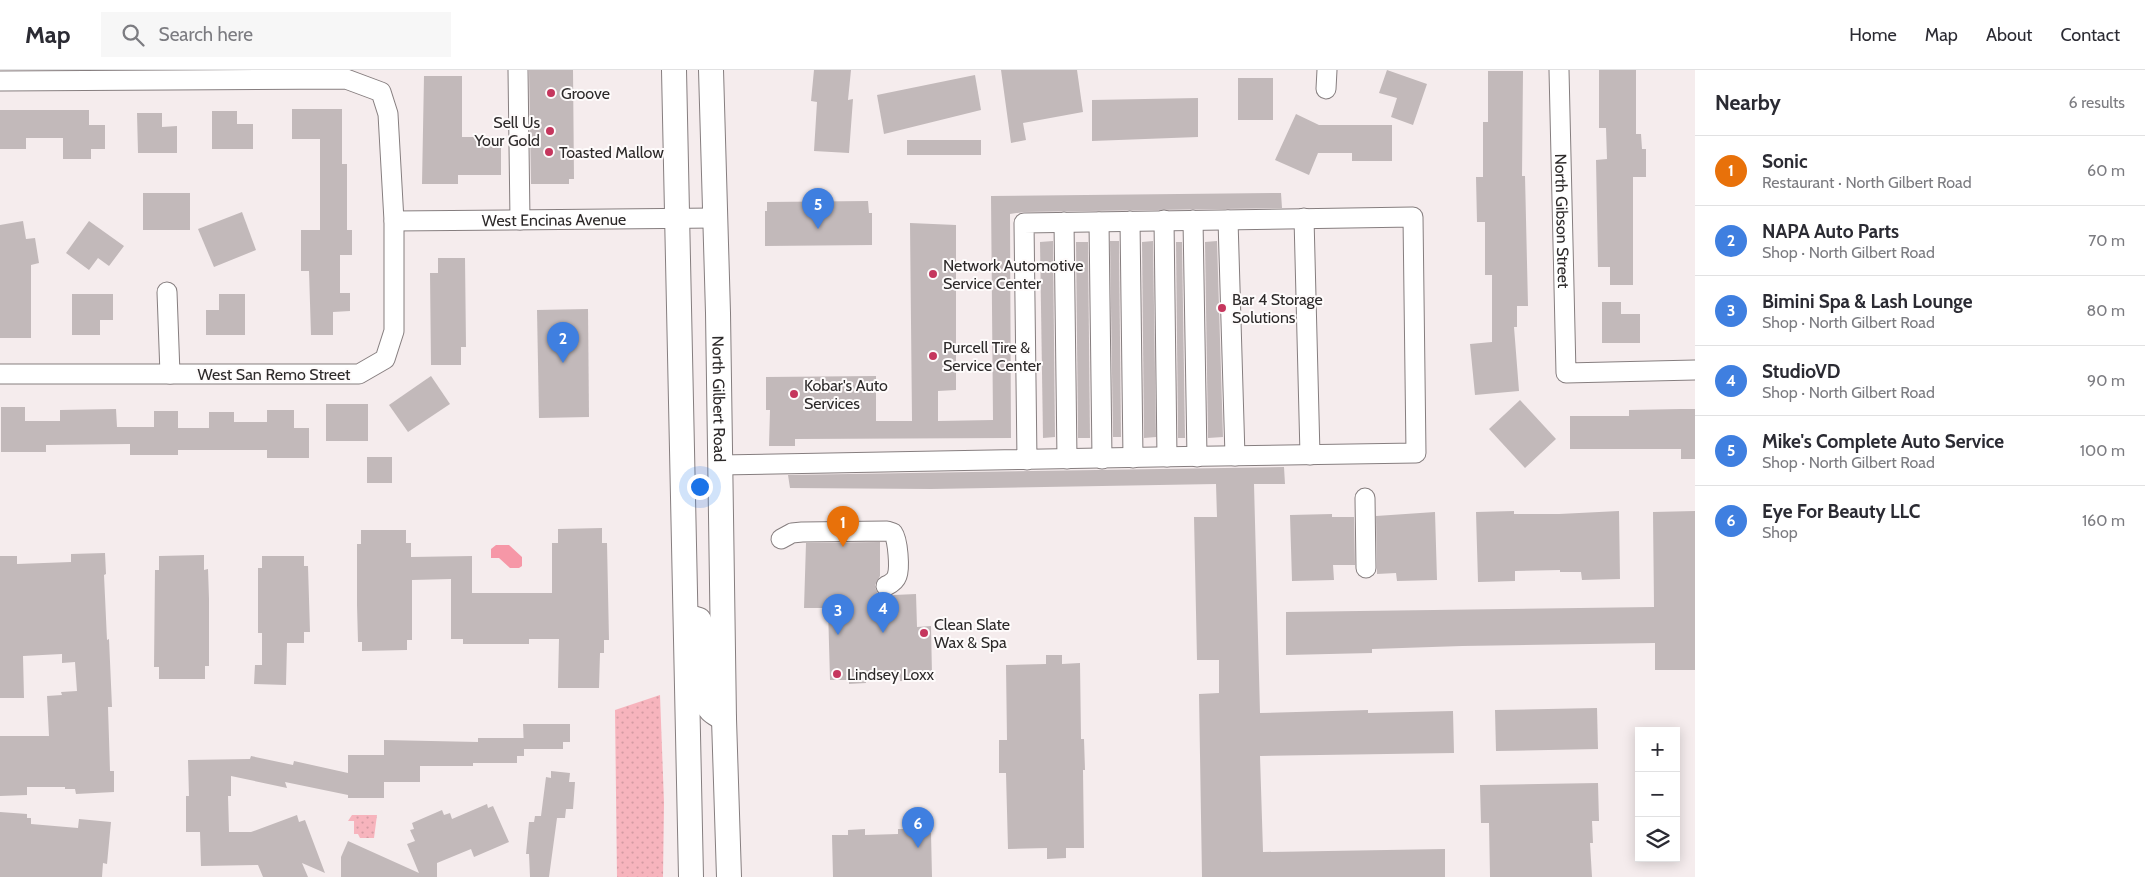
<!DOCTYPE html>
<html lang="en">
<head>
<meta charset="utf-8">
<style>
  body { margin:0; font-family:Cabin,sans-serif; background:#f7f7f7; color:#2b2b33 }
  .controls { position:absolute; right:15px; bottom:15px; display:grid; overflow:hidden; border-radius:0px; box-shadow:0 2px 12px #0003 }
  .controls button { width:45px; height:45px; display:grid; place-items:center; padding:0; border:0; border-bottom:1px solid #e1e1e2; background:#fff; color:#2b2b33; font:25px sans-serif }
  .you { position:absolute; left:699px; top:416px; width:18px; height:18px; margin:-12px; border:4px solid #fff; border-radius:50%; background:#1a73e8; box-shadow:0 0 0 8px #1a73e833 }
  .badge { display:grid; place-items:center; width:32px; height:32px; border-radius:50%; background:#c5365d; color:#fff; font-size:16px; font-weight:700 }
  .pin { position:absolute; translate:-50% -41px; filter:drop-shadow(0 1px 2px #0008) }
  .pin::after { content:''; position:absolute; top:26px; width:18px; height:15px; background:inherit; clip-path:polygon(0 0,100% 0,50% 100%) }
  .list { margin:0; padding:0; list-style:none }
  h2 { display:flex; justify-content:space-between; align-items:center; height:65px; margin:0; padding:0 20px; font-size:21px }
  h2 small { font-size:16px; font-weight:400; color:#7c7c81 }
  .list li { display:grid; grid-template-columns:32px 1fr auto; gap:15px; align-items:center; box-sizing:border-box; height:70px; padding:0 20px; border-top:1px solid #e1e1e2 }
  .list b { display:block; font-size:19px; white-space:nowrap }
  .list p { margin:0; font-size:16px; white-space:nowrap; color:#7c7c81 }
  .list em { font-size:16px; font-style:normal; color:#7c7c81 }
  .icon { flex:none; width:28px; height:28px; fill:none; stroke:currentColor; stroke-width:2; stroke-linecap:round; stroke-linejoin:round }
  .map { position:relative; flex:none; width:1695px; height:807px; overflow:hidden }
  header { display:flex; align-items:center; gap:30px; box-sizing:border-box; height:70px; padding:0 25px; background:#fff; border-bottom:1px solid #e1e1e2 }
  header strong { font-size:24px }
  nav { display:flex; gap:28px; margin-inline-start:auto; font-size:18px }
  .search { width:350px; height:45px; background:#f7f7f7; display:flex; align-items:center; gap:12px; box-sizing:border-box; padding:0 18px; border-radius:0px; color:#7c7c81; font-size:19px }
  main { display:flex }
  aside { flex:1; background:#fff }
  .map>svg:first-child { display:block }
  .park { fill:url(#park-dots) }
  .water { fill:#f697a7 }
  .building { fill:#c2b9ba }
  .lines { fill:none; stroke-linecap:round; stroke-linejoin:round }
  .minor-casing { stroke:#867e7f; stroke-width:21 }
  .major-casing { stroke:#867e7f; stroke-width:26 }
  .minor { stroke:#fff; stroke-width:19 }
  .major { stroke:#fff; stroke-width:24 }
  .poi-dot { fill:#c5365d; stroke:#fefbfb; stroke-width:2 }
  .labels { text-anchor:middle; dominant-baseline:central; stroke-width:4; stroke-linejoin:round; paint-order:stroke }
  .poi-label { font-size:16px; fill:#2d2a2a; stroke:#fefbfb; text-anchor:start }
  .street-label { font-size:16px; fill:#2d2a2a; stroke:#fefbfb }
</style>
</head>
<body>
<header>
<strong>Map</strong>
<div class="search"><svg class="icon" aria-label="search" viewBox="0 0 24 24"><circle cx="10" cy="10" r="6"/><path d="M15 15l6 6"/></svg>Search here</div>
<nav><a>Home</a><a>Map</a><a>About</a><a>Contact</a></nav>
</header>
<main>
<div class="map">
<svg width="1695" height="807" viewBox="0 0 1695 807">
  <defs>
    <pattern id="park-dots" width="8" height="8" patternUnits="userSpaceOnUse" patternTransform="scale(1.25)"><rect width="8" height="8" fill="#f7b4bd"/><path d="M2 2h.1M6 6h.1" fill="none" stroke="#d49ba3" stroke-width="1.8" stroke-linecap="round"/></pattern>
  </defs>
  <rect width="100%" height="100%" fill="#f5eced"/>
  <g class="park">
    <polygon points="660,625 664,733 663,807 617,807 615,640"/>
    <polygon points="352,745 377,745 374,768 360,768 358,764 354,764 354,751 348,751"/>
  </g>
  <polygon class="water" points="496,475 509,475 522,487 522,496 519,498 510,498 499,488 491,488 491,479"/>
  <g class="building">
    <polygon points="529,0 573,0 574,109 569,109 569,114 531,114"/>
    <polygon points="814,0 851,0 848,30 853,29 849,83 814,81 817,32 811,31"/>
    <polygon points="1001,0 1077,0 1083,42 1023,53 1026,70 1011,73"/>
    <polygon points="1387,0 1427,14 1413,55 1391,47 1397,28 1379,23"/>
    <polygon points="1599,0 1636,0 1636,64 1641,64 1642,79 1646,79 1646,107 1633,107 1633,215 1610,215 1610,197 1598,197 1596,90 1607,89 1606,58 1599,58"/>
    <polygon points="1488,1 1523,1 1522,106 1525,106 1528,236 1517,236 1517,257 1514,257 1519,321 1475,325 1470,274 1492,272 1492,205 1485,205 1485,152 1477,152 1476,107 1483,107 1483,52 1488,52"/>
    <polygon points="975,5 981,40 884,64 877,25"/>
    <polygon points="424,6 462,6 462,67 501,67 501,105 458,105 458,114 422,114"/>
    <rect x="1238" y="8" width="35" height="42"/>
    <polygon points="1198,28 1198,67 1092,71 1092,30"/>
    <polygon points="292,39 342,39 342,94 347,94 347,160 352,160 352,185 340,185 340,223 350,223 350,241 333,242 333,265 311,265 309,201 301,201 301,160 320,160 320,69 292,69"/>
    <polygon points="0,40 89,40 89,55 105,55 105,79 91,79 91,89 63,89 63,68 26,68 26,79 0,79"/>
    <polygon points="212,41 237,41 237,54 253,54 253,79 212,79"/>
    <polygon points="137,43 162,43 162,57 177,56 177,83 138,83"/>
    <polygon points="1296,44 1319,55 1392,55 1392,91 1352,91 1352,83 1318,83 1309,105 1275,90"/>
    <rect x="907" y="70" width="74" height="15"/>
    <rect x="143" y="123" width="47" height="37"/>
    <polygon points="1281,123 1282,138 1024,142 1010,144 1011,368 795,369 795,376 769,376 770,340 766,340 766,307 876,306 876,351 912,351 910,153 956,155 956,320 938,321 938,351 993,350 991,126"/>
    <polygon points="868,131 869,143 872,143 872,175 765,176 765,141 767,141 767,132"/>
    <polygon points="242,142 256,180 214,197 198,159"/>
    <polygon points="23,151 26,169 35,168 39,193 31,195 31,268 0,268 0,155"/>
    <polygon points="89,151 124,176 109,196 98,188 89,200 66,183"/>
    <polygon points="1053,171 1055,367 1043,368 1040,172"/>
    <polygon points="1110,171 1119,171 1121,367 1113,367"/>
    <polygon points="1153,171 1156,367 1144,368 1142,172"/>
    <polygon points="1217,171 1223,367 1208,368 1205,172"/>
    <polygon points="1076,172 1088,172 1090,368 1078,368"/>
    <polygon points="1176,172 1182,172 1185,368 1178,368"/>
    <polygon points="438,188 465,188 466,277 461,277 461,295 431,295 430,203 438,203"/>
    <polygon points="72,224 113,224 113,250 100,250 100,265 72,265"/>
    <polygon points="219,224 245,224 245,265 206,265 206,240 219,240"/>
    <polygon points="1602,232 1621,232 1621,244 1640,244 1640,273 1602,273"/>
    <polygon points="588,239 589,347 539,348 537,240"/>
    <polygon points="431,306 450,334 408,362 389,335"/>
    <polygon points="1520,330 1556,369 1525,398 1489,359"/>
    <rect x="326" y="334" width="42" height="37"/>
    <polygon points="1,337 25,337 25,351 60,351 60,340 116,339 117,357 154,357 154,341 178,341 178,358 209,358 209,342 234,342 234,352 267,352 267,340 294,340 294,358 309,358 309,388 267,388 267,380 178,380 178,385 130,385 130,374 46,375 46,382 1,382"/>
    <polygon points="1681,339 1695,339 1695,389 1681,389 1681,379 1570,379 1570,346 1629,346 1629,340"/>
    <rect x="367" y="387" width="25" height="26"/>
    <polygon points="1284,397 1285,414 1254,414 1260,643 1368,640 1368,643 1453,641 1454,683 1260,686 1263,782 1445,779 1445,807 1202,807 1199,624 1219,623 1219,590 1197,590 1194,447 1217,447 1216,414 931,419 790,418 788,405"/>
    <polygon points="1514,441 1514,444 1559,444 1619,441 1620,509 1582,510 1581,502 1560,502 1560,500 1515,501 1515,511 1478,512 1476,442"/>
    <polygon points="1695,441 1695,600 1655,600 1655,573 1462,576 1372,579 1372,583 1286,585 1286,542 1654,537 1653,442"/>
    <polygon points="1435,442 1437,510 1397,511 1396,503 1377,504 1376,446"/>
    <polygon points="1332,444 1332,447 1354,447 1355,495 1333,495 1334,510 1292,511 1290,445"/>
    <polygon points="602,458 602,473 607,473 609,570 604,570 604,583 600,583 599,618 558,618 559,569 529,569 529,574 463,574 463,569 451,569 451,509 412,510 412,570 407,570 407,580 362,581 362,572 358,572 357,535 357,474 361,474 361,460 406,460 406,473 411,473 411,487 472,486 472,523 552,523 552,473 558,473 558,459"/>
    <polygon points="880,472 880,506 875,515 876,520 879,525 885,527 894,525 916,524 917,557 931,556 932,606 914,607 914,611 900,611 900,607 865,608 866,613 849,614 849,610 830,610 828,538 804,538 806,473"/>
    <polygon points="105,483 106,504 104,505 107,570 109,569 112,637 108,637 110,701 114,701 114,722 76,724 75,719 65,719 65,717 27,717 27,725 0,726 0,666 49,666 47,626 62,625 61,622 77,621 75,592 62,593 62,584 23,586 24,628 0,628 0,486 17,486 17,494 71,492 71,484"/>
    <polygon points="204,485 204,500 208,499 209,529 209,596 205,596 205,609 159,609 159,597 154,597 155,500 159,500 159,486"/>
    <polygon points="262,486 304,486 304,496 308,496 310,562 304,562 304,573 287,573 286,615 254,614 255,595 262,595 262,563 258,563 258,498 262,498"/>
    <polygon points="1046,585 1062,585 1062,594 1080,593 1081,669 1084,669 1085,700 1083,700 1084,778 1066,778 1066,788 1047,789 1047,778 1008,779 1006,703 999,703 999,670 1007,670 1006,595 1046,594"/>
    <polygon points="1597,638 1598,679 1496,681 1495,640"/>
    <polygon points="523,654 570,654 570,672 563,672 563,679 524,679"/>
    <polygon points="478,668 524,668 524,686 517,686 517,693 473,693 473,696 420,696 420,712 384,712 384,728 348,728 348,725 285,712 287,718 231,706 231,726 228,726 229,762 251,762 297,745 299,752 305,750 325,803 302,793 308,807 263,807 258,795 201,796 200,762 186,762 186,726 189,726 188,690 250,689 251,686 293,695 294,691 348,703 348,685 384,685 384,670 478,672"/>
    <polygon points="551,701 570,703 569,712 575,712 573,739 566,739 565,748 557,748 549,807 530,807 529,784 526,784 529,752 534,752 535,746 541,746 546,707 551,708"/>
    <polygon points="1598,713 1599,751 1592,751 1593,773 1590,773 1592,807 1490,807 1489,753 1481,753 1480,715"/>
    <polygon points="487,734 488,738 493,736 509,772 474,787 471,779 437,793 437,807 341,807 341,787 348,771 419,803 407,774 415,771 410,760 414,759 412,753 442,740 444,745 450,743 452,749"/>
    <polygon points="0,742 27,744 27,748 31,748 31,754 78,758 79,749 111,752 107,794 103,793 102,807 0,807"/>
    <polygon points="865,759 865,765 898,764 898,759 915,759 915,764 931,763 932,807 833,807 832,765 848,765 848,760"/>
  </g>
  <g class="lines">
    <defs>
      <g id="minor">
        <polyline points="518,0 520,150"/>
        <path id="s1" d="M1559,0L1566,303L1695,300"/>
        <polyline points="0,11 346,9 381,22 388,44 394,151 394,261 385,289 359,304 0,304"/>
        <polyline points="1326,19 1327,0"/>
        <polyline points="1304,148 1310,385"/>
        <polyline points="1164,150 1167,387"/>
        <polyline points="1193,150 1197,387"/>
        <polyline points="1228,150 1235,386"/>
        <path id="s2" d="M394,151L715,148"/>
        <polyline points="1130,151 1133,388"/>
        <polyline points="1064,152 1067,389"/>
        <polyline points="1099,152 1102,389"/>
        <polyline points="167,222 170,304"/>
        <path d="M720,395C952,389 1184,387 1416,383L1413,147L1024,153L1027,390"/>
        <polyline points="1365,428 1366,498"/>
        <path d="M781,469L792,463L802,462L887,461L893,463C898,470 900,498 897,506C895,512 890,514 886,516"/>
      </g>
      <g id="major">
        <polyline points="674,0 691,807"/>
        <path id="s3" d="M711,0L718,243L724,649L729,807"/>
        <path d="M686,546L699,550C711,573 696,625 711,640C714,643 720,646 724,649"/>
      </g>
    </defs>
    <use href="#minor" class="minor-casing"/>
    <use href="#major" class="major-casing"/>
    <use href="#minor" class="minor"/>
    <use href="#major" class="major"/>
  </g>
  <g class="poi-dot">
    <circle cx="551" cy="23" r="5"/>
    <circle cx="550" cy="61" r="5"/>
    <circle cx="549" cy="82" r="5"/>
    <circle cx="933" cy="204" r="5"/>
    <circle cx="1222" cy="238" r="5"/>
    <circle cx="933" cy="286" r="5"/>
    <circle cx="794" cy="324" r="5"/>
    <circle cx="924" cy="563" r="5"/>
    <circle cx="837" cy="604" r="5"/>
  </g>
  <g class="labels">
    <g class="poi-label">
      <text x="561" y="23">Groove</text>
      <text x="540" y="52" text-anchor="end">Sell Us<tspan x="540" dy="18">Your Gold</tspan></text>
      <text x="559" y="82">Toasted Mallow</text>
      <text x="943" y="195">Network Automotive<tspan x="943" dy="18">Service Center</tspan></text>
      <text x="1232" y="229">Bar 4 Storage<tspan x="1232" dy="18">Solutions</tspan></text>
      <text x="943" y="277">Purcell Tire &amp;<tspan x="943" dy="18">Service Center</tspan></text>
      <text x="804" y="315">Kobar's Auto<tspan x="804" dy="18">Services</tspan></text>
      <text x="934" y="554">Clean Slate<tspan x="934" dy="18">Wax &amp; Spa</tspan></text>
      <text x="847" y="604">Lindsey Loxx</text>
    </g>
    <g class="street-label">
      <text stroke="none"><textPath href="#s2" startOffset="160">West Encinas Avenue</textPath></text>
      <text stroke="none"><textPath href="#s1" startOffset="151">North Gibson Street</textPath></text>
      <text x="274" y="304">West San Remo Street</text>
      <text stroke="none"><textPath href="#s3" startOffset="329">North Gilbert Road</textPath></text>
    </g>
  </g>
</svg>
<div class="controls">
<button>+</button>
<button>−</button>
<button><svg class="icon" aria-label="layers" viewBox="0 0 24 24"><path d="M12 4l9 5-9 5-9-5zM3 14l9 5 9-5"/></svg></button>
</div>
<div class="you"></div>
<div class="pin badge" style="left:843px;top:477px;background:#e8710a">1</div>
<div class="pin badge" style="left:563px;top:293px;background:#3f7fe0">2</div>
<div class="pin badge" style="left:838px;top:565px;background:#3f7fe0">3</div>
<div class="pin badge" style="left:883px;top:563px;background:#3f7fe0">4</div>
<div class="pin badge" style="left:818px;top:159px;background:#3f7fe0">5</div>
<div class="pin badge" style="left:918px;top:778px;background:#3f7fe0">6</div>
</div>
<aside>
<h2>Nearby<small>6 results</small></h2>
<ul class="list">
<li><span class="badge" style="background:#e8710a">1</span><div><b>Sonic</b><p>Restaurant · North Gilbert Road</p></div><em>60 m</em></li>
<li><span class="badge" style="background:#3f7fe0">2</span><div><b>NAPA Auto Parts</b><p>Shop · North Gilbert Road</p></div><em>70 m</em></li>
<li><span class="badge" style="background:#3f7fe0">3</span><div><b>Bimini Spa &amp; Lash Lounge</b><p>Shop · North Gilbert Road</p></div><em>80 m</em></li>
<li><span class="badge" style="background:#3f7fe0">4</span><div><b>StudioVD</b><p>Shop · North Gilbert Road</p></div><em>90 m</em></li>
<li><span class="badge" style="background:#3f7fe0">5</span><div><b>Mike's Complete Auto Service</b><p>Shop · North Gilbert Road</p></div><em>100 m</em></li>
<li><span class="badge" style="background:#3f7fe0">6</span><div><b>Eye For Beauty LLC</b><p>Shop</p></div><em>160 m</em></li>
</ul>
</aside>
</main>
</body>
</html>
